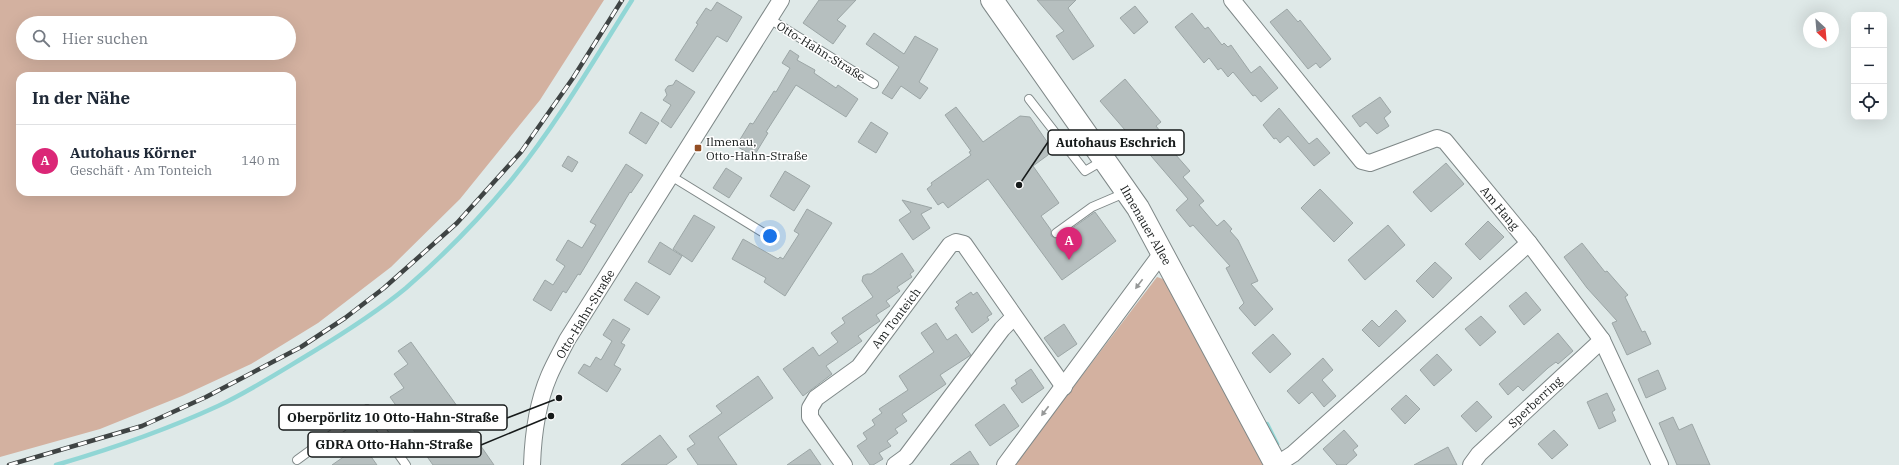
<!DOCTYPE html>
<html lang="de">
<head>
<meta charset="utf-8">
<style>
  body { margin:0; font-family:"IBM Plex Serif",serif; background:#f6f6f7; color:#1f2937 }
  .controls { position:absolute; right:12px; top:12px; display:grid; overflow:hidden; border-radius:8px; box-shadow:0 4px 16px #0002 }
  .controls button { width:36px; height:36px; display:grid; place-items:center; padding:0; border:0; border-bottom:1px solid #e0e1e3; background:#fff; color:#1f2937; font:20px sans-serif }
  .compass { position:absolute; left:1803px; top:12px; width:36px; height:36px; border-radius:50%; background:#fff; box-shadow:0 4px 16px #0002; rotate:154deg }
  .you { position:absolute; left:770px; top:236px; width:14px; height:14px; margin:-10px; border:3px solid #fff; border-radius:50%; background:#1a73e8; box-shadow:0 0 0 6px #1a73e833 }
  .badge { display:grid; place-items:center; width:26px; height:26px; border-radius:50%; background:#db2777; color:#fff; font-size:13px; font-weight:700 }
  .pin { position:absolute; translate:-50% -33px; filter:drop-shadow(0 1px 2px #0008) }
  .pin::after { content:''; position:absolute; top:21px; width:14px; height:12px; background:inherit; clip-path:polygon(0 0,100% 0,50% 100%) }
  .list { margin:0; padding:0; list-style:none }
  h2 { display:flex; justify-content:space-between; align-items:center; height:52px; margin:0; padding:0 16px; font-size:17px }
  h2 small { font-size:13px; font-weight:400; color:#747a83 }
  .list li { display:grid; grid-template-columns:26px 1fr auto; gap:12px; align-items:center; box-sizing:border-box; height:72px; padding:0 16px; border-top:1px solid #e0e1e3 }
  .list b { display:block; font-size:15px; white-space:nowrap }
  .list p { margin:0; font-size:13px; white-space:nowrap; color:#747a83 }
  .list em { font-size:13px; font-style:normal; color:#747a83 }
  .icon { flex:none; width:22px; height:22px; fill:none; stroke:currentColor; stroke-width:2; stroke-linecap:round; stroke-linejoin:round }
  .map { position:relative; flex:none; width:1899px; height:465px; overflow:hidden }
  .search { position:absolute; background:#fff; box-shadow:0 4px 16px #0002; left:16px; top:16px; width:280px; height:44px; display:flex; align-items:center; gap:10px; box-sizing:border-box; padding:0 14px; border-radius:22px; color:#747a83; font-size:15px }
  .panel { position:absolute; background:#fff; box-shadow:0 4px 16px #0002; left:16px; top:72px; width:280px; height:124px; border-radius:12px }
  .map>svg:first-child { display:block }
  .green { fill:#d3b1a0; fill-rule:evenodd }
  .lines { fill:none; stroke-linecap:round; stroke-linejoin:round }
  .stream { stroke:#91d6d5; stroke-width:4.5 }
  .building { fill:#b6bfbf; stroke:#9ca6a6 }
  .lane-casing { stroke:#7f8888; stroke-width:10 }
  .street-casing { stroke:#7f8888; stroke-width:18 }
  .secondary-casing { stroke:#7f8888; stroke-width:24 }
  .lane { stroke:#fff; stroke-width:8 }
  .street { stroke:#fff; stroke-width:16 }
  .secondary { stroke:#fff; stroke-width:22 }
  .rail-casing { stroke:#3f4444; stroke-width:4.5 }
  .rail { stroke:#fff; stroke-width:3; stroke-dasharray:9; stroke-linecap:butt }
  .oneway { fill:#969898 }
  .poi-dot { fill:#934e24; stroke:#fff; stroke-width:1.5 }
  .labels { text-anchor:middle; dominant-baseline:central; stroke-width:3; stroke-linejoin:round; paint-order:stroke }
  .street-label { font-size:12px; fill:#161a1a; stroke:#fff }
  .poi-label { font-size:12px; fill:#161a1a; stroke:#fff; text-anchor:start }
  .leader { fill:none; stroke:#161a1a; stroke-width:1.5 }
  .callout-dot { fill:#161a1a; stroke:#fff; stroke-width:1.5 }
  .callout { fill:#fff; stroke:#161a1a; stroke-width:1.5 }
  .callout-label { font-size:13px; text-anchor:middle; font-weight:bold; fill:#161a1a }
</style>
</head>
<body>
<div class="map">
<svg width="1899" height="465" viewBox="0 0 1899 465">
  <rect width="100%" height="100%" fill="#dfe9e8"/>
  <g class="green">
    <path d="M0,0H604L540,100L460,199L391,267L318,323L251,364L182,396L100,429L0,457ZM23,23H289V53H23ZM20,76H292V192H20Z"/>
    <polygon points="1157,277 1169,281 1267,465 1014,465"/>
  </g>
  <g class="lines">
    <g class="stream">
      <polyline points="1267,424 1277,444"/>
      <path d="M56,465C111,449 166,430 218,406C250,391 281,371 311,353C344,333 377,312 406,288C444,255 481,217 513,178C558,122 594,60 632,0"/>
    </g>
  </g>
  <g class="building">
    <polygon points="819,0 856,0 837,20 846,26 833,44 803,23"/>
    <polygon points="1037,0 1076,0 1068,8 1094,46 1073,60 1056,36 1064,31"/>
    <polygon points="717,2 742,17 727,42 717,36 693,72 675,60 698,24 696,23 706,8 711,11"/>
    <polygon points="1135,6 1148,22 1134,34 1120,18"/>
    <polygon points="1287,9 1298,22 1300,20 1331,59 1320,68 1316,63 1308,69 1270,22"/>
    <polygon points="1192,13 1205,29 1208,27 1222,45 1224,43 1228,47 1231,45 1251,73 1260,66 1278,88 1261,102 1255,95 1253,96 1233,72 1228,77 1221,68 1218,70 1209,58 1204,63 1175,27"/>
    <polygon points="874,33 904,54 915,36 938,49 919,82 928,88 920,99 901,86 892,99 882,93 899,67 866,44"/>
    <polygon points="790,50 799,56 797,60 815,70 814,73 836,88 838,85 858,99 846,117 796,85 766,132 768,133 754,156 736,146 750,123 753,124 774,91 776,92 790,68 782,63"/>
    <polygon points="1125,79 1161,122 1156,126 1164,136 1161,138 1190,171 1183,177 1204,201 1199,205 1217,226 1224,220 1232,229 1230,231 1238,240 1258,281 1251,284 1273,309 1255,326 1239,308 1244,303 1226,268 1230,266 1193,225 1190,227 1176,210 1188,199 1133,135 1131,137 1100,101"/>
    <polygon points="676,80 695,92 671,128 661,121 671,105 663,100 667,95 665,90 668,86 673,85"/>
    <polygon points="1380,97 1391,112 1384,118 1389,126 1377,134 1366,122 1360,127 1352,116"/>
    <polygon points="956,107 983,142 1020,116 1030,117 1050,146 1048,155 1033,166 1059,203 1041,216 1051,230 1051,236 1057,239 1095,212 1116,241 1062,280 988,179 948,208 943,202 938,205 927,189 932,185 931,183 971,155 969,152 971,151 945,115"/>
    <polygon points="1279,108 1309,144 1317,138 1330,153 1314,166 1288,136 1280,143 1276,138 1274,139 1263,125"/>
    <polygon points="641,112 659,123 646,144 629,133"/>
    <polygon points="871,122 888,133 876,153 858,142"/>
    <polygon points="568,156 578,162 572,172 562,166"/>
    <polygon points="1446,163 1464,184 1431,212 1413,192"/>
    <polygon points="626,164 643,175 631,193 630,192 580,275 578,274 566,293 563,291 551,311 533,300 545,280 553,285 565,266 556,260 568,240 582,248 596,225 590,222"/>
    <polygon points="726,168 742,178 729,198 713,188"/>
    <polygon points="785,171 810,186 794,211 770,196"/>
    <polygon points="1320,189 1353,223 1334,242 1301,208"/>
    <polygon points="902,200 932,208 921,214 930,228 913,240 899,220 911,212"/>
    <polygon points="807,209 832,223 785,296 764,282 766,278 732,259 743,239 778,259 780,257 783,259 799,234 794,231"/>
    <polygon points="694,215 715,227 692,262 673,249"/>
    <polygon points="1488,221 1504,237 1480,260 1465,244"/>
    <polygon points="1388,225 1405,245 1365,280 1348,260"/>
    <polygon points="660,242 682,256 670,275 648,262"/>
    <polygon points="1582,243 1605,272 1607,271 1628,295 1625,297 1642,332 1645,331 1651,344 1627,355 1612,323 1617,321 1587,288 1564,257"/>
    <polygon points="902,253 914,271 910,274 912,277 897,287 900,291 886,301 890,306 876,315 880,321 858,336 862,341 826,366 832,374 803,396 783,369 813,347 819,356 838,342 831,333 845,323 842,318 873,297 862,281 863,276 867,274 871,274"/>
    <polygon points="1435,262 1452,278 1433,298 1416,281"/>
    <polygon points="636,282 660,297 648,315 624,300"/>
    <polygon points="971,292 973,295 977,292 992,314 987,317 989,320 972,333 955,308 959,305 956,302"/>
    <polygon points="1526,292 1541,310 1524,325 1509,306"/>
    <polygon points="1396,310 1406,321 1379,347 1362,330 1372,320 1379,327"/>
    <polygon points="1481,316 1496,332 1480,346 1465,329"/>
    <polygon points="613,319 630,329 621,343 625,345 614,365 621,369 607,392 578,373 584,364 590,367 596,357 601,360 612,341 603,335"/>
    <polygon points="936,323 947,340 956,334 971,355 940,375 946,384 902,414 907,421 895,429 898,433 887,441 891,446 879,453 883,459 873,465 870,465 857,446 867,439 863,433 875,425 872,420 882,413 879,409 908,390 899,376 934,352 921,333"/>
    <polygon points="1064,324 1077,344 1058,357 1044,338"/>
    <polygon points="1558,333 1573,351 1558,364 1556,362 1548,368 1523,391 1518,386 1508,395 1499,384"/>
    <polygon points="1273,334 1291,354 1270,373 1252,353"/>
    <polygon points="411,342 470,424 467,426 494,465 433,465 421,448 424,445 390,397 404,388 394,374 408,364 398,351"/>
    <polygon points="1437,354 1452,370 1434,386 1420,370"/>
    <polygon points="1323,358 1333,370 1322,380 1336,396 1324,407 1312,392 1299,404 1287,391"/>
    <polygon points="1031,369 1044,388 1022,403 1011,388 1017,384 1015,380"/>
    <polygon points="1658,370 1666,389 1646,398 1638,379"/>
    <polygon points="758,376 773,398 718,437 737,465 698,465 687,449 695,444 689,436 722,413 716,406"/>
    <polygon points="1607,393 1615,410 1612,412 1616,421 1599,429 1587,402"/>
    <polygon points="1406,395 1420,409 1405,424 1391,409"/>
    <polygon points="1477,401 1492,417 1476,432 1461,416"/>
    <polygon points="1004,404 1019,426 990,446 975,425"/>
    <polygon points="1673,417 1679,430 1692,424 1710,465 1677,465 1659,423"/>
    <polygon points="1344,430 1358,446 1353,450 1357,455 1346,465 1337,465 1323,449"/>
    <polygon points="1554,430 1568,445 1552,459 1538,444"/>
    <polygon points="660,435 677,457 666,465 621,465"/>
    <polygon points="362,444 377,465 332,465"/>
    <polygon points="1448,447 1457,465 1414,465"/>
    <polygon points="810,449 821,465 787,465"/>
    <polygon points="970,451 979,465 950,465"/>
  </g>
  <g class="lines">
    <defs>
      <g id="lane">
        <polyline points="768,18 874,84"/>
        <polyline points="1029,99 1085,171 1104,160"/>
        <polyline points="671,176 767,235"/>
        <polyline points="1056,233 1092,207 1127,192"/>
        <polyline points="297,460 367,409 406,465"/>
      </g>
      <g id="street">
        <polyline points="1232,0 1362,161 1370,163 1437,138 1445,141 1529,243 1602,340 1660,465"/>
        <path d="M532,465C533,435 537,404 549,376C554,364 561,352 567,340L781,0"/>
        <polyline points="844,465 810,417 810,408 816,398 859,367 950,245 956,242 964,244 1064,387"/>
        <polyline points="895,465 906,457 1002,329 1014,317"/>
        <polyline points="1005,465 1162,253"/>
        <polyline points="1276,465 1293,454 1529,243"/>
        <polyline points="1471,465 1479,454 1602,340"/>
      </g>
      <polyline id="secondary" points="992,0 1138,208 1276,465"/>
    </defs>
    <use href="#lane" class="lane-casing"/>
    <use href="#street" class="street-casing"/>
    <use href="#secondary" class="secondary-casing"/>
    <use href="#lane" class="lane"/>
    <use href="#street" class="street"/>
    <use href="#secondary" class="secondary"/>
    <defs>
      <polyline id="rail" points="9,465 142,426 206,397 301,347 345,318 384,288 457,223 521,152 573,78 622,0"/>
    </defs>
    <use href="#rail" class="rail-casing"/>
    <use href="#rail" class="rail"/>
  </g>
  <defs><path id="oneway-solid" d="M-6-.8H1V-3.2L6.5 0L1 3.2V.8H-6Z"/></defs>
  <g class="oneway">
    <use href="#oneway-solid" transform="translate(1139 284) rotate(127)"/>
    <use href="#oneway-solid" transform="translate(1045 411) rotate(127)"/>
  </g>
  <rect class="poi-dot" x="694" y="144" width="8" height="8" rx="2"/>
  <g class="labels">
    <g class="street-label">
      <text transform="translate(821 51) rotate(32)">Otto-Hahn-Straße</text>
      <text transform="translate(1500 208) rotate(50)">Am Hang</text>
      <text transform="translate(1146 225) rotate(60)">Ilmenauer Allee</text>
      <text transform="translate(585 314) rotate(-59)">Otto-Hahn-Straße</text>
      <text transform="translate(896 318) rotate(-53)">Am Tonteich</text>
      <text transform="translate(1535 402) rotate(-43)">Sperberring</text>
    </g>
    <g class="poi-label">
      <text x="706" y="141">Ilmenau,<tspan x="706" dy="14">Otto-Hahn-Straße</tspan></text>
    </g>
  </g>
  <path class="leader" d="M1019 185L1048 142M559 398L507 418M551 416L481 445"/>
  <g class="callout-dot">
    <circle cx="1019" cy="185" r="4"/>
    <circle cx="559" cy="398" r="4"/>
    <circle cx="551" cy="416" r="4"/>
  </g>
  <g class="callout">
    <rect x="1048" y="130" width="136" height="25" rx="4"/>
    <rect x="279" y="405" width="228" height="25" rx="4"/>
    <rect x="308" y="432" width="173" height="25" rx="4"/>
  </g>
  <g class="callout-label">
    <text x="1116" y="147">Autohaus Eschrich</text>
    <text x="393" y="422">Oberpörlitz 10 Otto-Hahn-Straße</text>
    <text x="394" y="449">GDRA Otto-Hahn-Straße</text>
  </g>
</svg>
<div class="controls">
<button>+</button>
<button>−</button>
<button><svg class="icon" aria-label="locate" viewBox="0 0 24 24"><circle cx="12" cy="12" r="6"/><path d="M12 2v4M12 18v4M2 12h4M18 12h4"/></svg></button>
</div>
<svg class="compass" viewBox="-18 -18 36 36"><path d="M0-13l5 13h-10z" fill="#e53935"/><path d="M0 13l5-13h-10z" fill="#747a83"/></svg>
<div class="you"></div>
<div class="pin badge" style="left:1069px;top:260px">A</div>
<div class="search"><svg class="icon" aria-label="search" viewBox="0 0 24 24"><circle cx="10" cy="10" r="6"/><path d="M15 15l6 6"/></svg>Hier suchen</div>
<section class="panel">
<h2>In der Nähe<small></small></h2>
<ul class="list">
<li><span class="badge">A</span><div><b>Autohaus Körner</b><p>Geschäft · Am Tonteich</p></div><em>140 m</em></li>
</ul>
</section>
</div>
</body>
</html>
